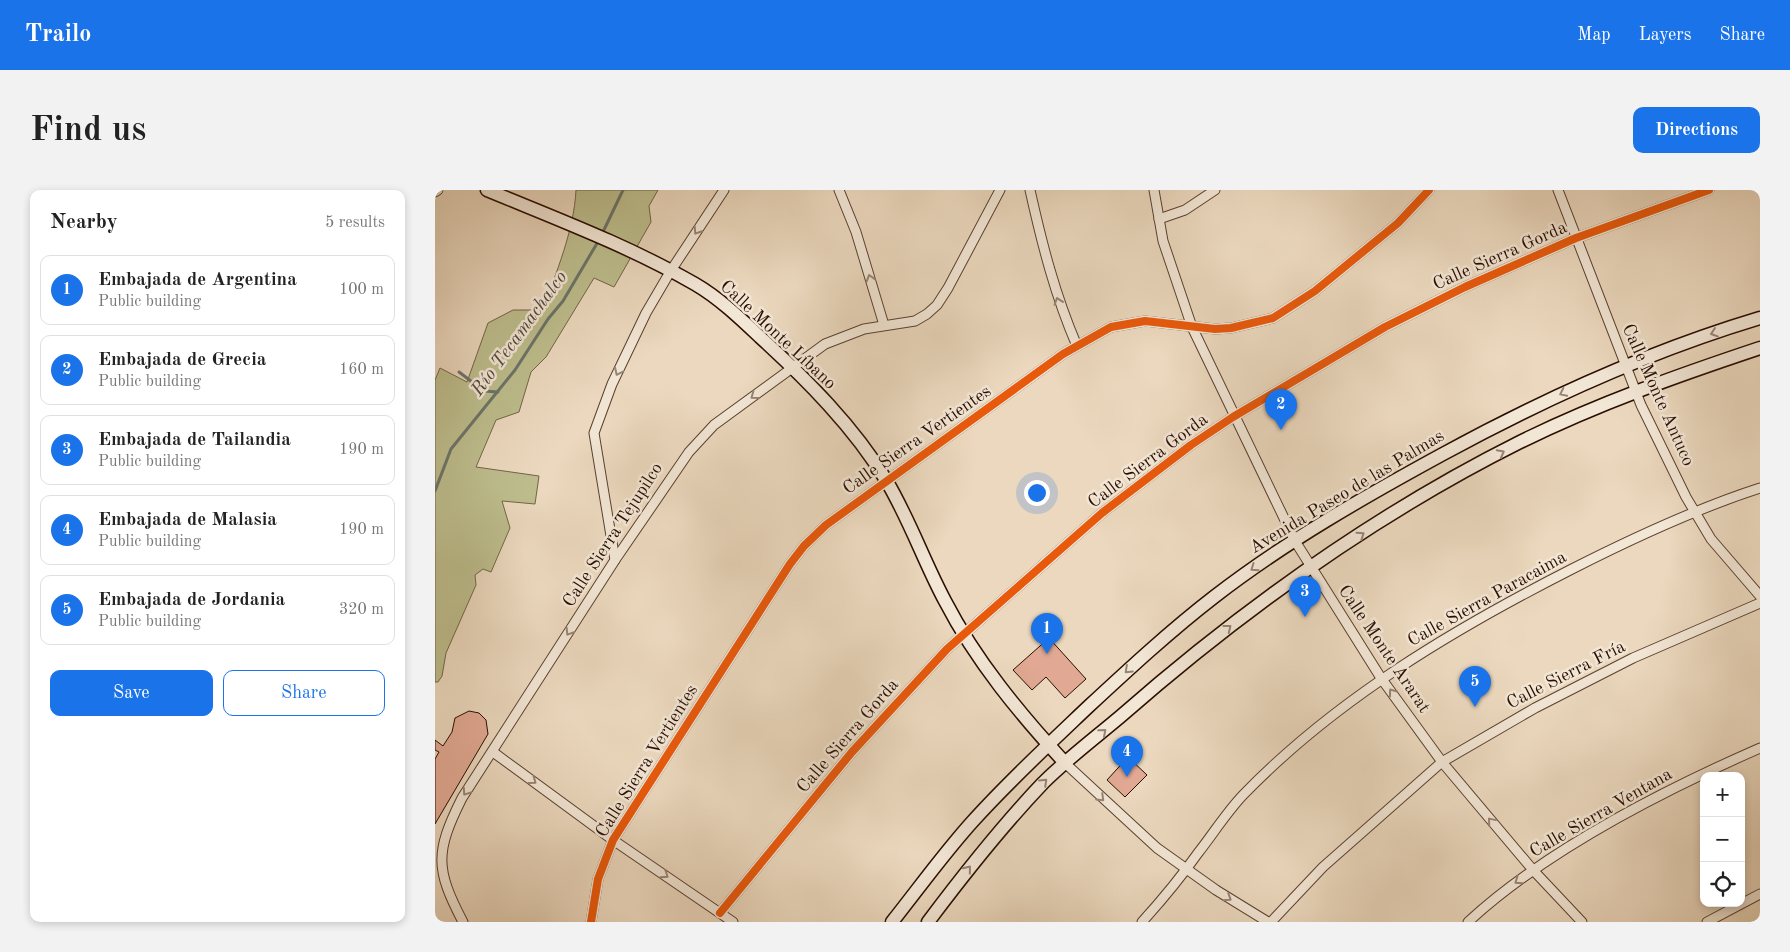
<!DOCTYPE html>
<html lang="en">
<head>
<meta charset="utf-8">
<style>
  body { margin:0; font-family:"Old Standard TT",serif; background:#f2f2f2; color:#222 }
  .controls { position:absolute; right:15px; bottom:15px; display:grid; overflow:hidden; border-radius:10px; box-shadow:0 2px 8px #0003 }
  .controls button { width:45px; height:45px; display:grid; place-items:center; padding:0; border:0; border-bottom:1px solid #e0e0e0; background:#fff; color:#222; font:25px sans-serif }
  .you { position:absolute; left:601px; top:302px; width:18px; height:18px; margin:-12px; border:4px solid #fff; border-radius:50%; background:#1a73e8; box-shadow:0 0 0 8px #1a73e833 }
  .badge { display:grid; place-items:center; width:32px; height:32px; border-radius:50%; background:#1a73e8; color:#fff; font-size:16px; font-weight:700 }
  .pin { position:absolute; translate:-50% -41px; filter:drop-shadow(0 1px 2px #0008) }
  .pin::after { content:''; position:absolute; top:26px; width:18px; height:15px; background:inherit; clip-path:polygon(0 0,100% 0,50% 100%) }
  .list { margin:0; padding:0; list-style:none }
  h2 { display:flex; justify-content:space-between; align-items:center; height:65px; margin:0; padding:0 20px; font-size:21px }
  h2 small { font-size:16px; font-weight:400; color:#767676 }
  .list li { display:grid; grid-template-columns:32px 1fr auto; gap:15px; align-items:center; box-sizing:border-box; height:70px; margin:0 10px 10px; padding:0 10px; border:1px solid #e0e0e0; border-radius:10px }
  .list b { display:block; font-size:19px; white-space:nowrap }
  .list p { margin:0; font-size:16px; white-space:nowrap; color:#767676 }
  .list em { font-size:16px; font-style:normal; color:#767676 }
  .actions { display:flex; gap:10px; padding:15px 20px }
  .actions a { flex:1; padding:11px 0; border:1px solid #1a73e8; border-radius:10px; text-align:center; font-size:18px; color:#1a73e8 }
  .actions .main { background:#1a73e8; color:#fff }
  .icon { flex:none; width:28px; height:28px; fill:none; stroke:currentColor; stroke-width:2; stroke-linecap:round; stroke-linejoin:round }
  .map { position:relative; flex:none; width:1325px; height:732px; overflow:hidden; border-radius:10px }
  header { display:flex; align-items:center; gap:30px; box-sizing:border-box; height:70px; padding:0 25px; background:#1a73e8; color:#fff }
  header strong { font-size:24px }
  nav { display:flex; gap:28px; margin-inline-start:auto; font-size:18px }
  .intro { display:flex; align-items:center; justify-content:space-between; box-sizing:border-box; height:120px; padding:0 30px }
  h1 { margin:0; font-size:35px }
  .button { padding:12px 22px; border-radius:10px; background:#1a73e8; color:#fff; font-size:18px; font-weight:700 }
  main { display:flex; gap:30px; padding:0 30px }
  aside { flex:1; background:#fff; border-radius:10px; box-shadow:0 2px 8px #0003 }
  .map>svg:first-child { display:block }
  .green { fill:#bdbd8d; stroke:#736546 }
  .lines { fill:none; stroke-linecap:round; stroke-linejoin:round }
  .stream { stroke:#6c756a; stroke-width:3 }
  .building { fill:#e1a993; stroke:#290d00 }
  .minor-casing { stroke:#5a4030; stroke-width:11 }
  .secondary-casing { stroke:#290d00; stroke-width:15 }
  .minor { stroke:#f2e6d5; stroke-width:9 }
  .secondary { stroke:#f2e6d5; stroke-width:12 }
  .cycleway-casing { stroke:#f2e6d5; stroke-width:11 }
  .cycleway { stroke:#e8590c; stroke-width:8 }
  .oneway { stroke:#988475 }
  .labels { text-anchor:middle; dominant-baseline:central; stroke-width:5; stroke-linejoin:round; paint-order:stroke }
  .street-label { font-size:18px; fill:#290d00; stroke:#f2e6d5 }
  .water-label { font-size:19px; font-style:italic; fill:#504a3e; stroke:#f2e6d5 }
</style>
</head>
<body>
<header>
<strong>Trailo</strong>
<nav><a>Map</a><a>Layers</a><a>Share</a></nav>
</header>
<div class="intro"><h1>Find us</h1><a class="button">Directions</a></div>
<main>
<aside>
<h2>Nearby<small>5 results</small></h2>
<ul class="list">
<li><span class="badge">1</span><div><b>Embajada de Argentina</b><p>Public building</p></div><em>100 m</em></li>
<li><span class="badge">2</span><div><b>Embajada de Grecia</b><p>Public building</p></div><em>160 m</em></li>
<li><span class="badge">3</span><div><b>Embajada de Tailandia</b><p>Public building</p></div><em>190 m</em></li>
<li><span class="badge">4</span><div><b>Embajada de Malasia</b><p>Public building</p></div><em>190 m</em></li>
<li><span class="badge">5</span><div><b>Embajada de Jordania</b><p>Public building</p></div><em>320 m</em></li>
</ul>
<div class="actions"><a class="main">Save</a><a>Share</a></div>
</aside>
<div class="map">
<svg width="1325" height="732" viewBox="0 0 1325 732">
  <rect width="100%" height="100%" fill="#ebd8be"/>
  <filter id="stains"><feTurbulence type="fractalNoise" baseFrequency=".004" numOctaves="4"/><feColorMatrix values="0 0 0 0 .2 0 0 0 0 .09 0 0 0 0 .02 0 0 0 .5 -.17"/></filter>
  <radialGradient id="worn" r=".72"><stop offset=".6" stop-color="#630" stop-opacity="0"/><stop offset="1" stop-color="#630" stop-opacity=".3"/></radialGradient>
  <path class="green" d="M141,0H223L214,16L216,32L179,97L159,88L111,167L96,182L84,222L61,230L41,277L104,286L100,314L67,311L75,338L56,382L48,379L40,385L41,395L11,463L7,486L3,492H0V190L5,178L32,192L53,133L78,120H108C121,82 139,41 141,0Z"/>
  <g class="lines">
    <g class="stream">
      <polyline points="167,44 188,0"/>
      <polyline points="24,182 49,201 63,202"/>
      <polyline points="0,301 16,259 80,180 113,129 128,111 164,50"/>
    </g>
  </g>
  <g class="building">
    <polygon points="614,448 651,489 630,508 611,487 597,500 578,480"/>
    <polygon points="34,521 44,523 51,530 53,544 0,634 0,569 4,562 0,560 0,550 8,556 17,542 20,528"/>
    <polygon points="693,567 712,585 690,607 672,590"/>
  </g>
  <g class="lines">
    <defs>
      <g id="minor">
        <polyline points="404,0 421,42 449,135"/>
        <path d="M595,0C607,54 620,105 642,156"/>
        <polyline points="719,0 728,51 757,137 860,351 946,488 1007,572 1098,680 1147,732"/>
        <polyline points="1123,0 1206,215 1251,307 1276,349 1325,406"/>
        <polyline points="0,2 3,0"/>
        <polyline points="724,29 750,20 780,0"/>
        <polyline points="180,370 159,243 177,194 211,123 235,82 289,0"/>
        <polyline points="58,562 178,650 298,732"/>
        <polyline points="631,574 722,658 781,700 833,732"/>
        <polyline points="285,723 417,562 512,459 667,323 756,255 798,227 950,137 1030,97 1141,48 1274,0"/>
        <path d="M28,732C0,679 0,662 27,608L180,370L254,262L279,235L390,154L429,139L480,131L492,124L502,115L513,98L565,0"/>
        <polyline points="156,732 163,689 178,650 355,374 369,356 391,335 628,164 676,137 710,131 780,139 796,138 838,128 880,101 963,33 994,0"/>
        <path d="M707,732C727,710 746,687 763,663C778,644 791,623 808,605C901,509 1019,439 1137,379C1198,348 1260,319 1325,298"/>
        <polyline points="836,732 888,677 1007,572 1100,518 1198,468 1325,413"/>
        <path d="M1033,732C1112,659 1227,601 1325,558"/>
        <polyline points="1272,732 1325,704"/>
      </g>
      <g id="secondary">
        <path d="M52,0C122,29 194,56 260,94C284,108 305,128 325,147C371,189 419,237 451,290C474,328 489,372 510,411C541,471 585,524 631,574"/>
        <path d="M457,732C484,698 509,663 538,631C574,591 614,554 653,517C694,479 735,441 779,407C850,352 929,307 1008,264C1109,209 1215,161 1325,128"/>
        <path d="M493,732C529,684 566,637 608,593C632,569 660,548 686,526C807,420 941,324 1085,252C1162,214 1244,185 1325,158"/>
      </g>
    </defs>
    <use href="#minor" class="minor-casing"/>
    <use href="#secondary" class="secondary-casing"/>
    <use href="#minor" class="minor"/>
    <use href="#secondary" class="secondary"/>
    <defs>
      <g id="cycleway">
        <polyline points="285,723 417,562 512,459 667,323 756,255 798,227 950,137 1030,97 1141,48 1274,0"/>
        <polyline points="156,732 163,689 178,650 355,374 369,356 391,335 628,164 676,137 710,131 780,139 796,138 838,128 880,101 963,33 994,0"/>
      </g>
    </defs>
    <use href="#cycleway" class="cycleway-casing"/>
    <use href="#cycleway" class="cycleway"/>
  </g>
  <defs><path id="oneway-chevron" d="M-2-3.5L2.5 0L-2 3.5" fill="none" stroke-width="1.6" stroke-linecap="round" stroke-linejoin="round" transform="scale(1.25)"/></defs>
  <g class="oneway">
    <use href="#oneway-chevron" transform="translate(262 41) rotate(123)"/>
    <use href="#oneway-chevron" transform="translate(435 88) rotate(-107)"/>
    <use href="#oneway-chevron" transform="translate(623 111) rotate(-109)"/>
    <use href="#oneway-chevron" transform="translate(1279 143) rotate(161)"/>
    <use href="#oneway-chevron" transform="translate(183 182) rotate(116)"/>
    <use href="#oneway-chevron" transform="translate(1128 203) rotate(154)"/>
    <use href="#oneway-chevron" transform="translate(319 206) rotate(144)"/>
    <use href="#oneway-chevron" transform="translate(1066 263) rotate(-28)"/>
    <use href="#oneway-chevron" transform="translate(926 345) rotate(-34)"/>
    <use href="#oneway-chevron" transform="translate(819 378) rotate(145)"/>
    <use href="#oneway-chevron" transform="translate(793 438) rotate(-38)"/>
    <use href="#oneway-chevron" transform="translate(134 442) rotate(122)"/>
    <use href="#oneway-chevron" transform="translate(693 480) rotate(137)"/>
    <use href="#oneway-chevron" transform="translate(957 502) rotate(-126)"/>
    <use href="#oneway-chevron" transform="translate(668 542) rotate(-41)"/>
    <use href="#oneway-chevron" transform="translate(98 591) rotate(36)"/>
    <use href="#oneway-chevron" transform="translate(609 592) rotate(-44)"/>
    <use href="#oneway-chevron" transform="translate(31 602) rotate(124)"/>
    <use href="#oneway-chevron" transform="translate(666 608) rotate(44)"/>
    <use href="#oneway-chevron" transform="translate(1056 631) rotate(-130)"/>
    <use href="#oneway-chevron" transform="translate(533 679) rotate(-51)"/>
    <use href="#oneway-chevron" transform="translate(230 685) rotate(34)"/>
    <use href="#oneway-chevron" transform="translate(1083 691) rotate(145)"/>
    <use href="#oneway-chevron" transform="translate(793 708) rotate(33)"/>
  </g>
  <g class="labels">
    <g class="street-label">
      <text transform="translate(1065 66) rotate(-24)">Calle Sierra Gorda</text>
      <text transform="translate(343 145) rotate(43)">Calle Monte Líbano</text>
      <text transform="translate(1223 205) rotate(66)">Calle Monte Antuco</text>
      <text transform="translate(482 250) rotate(-35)">Calle Sierra Vertientes</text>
      <text transform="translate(713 271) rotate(-37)">Calle Sierra Gorda</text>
      <text transform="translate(912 302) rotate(-31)">Avenida Paseo de las Palmas</text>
      <text transform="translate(178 345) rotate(-57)">Calle Sierra Tejupilco</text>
      <text transform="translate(1052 409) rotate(-29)">Calle Sierra Paracaima</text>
      <text transform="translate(949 459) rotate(56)">Calle Monte Ararat</text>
      <text transform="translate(1131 485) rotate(-27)">Calle Sierra Fría</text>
      <text transform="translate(413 546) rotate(-49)">Calle Sierra Gorda</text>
      <text transform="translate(212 571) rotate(-58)">Calle Sierra Vertientes</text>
      <text transform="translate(1166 623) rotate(-30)">Calle Sierra Ventana</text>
    </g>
    <g class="water-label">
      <text transform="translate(85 144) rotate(-54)">Río Tecamachalco</text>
    </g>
  </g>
  <rect width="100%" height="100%" filter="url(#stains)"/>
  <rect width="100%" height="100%" fill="url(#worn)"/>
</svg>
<div class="controls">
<button>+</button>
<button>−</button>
<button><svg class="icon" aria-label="locate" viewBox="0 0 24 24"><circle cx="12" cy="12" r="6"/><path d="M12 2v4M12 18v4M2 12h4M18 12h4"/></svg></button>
</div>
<div class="you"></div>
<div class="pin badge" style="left:612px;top:464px">1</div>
<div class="pin badge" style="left:846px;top:240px">2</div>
<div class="pin badge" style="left:870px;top:427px">3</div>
<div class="pin badge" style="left:692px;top:587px">4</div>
<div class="pin badge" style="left:1040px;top:517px">5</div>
</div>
</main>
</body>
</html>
